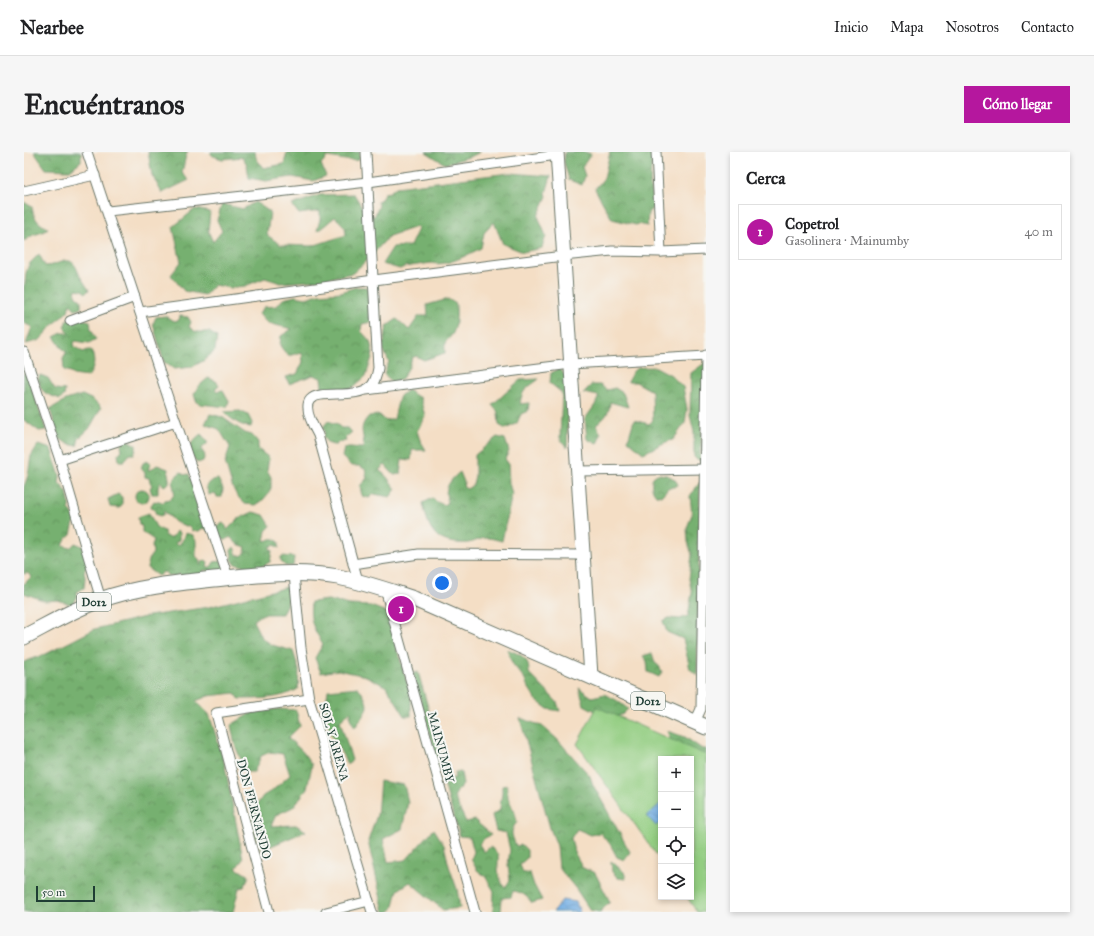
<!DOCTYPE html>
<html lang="es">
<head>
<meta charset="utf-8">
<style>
  body { margin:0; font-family:"IM FELL Great Primer",serif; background:#f6f6f6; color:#202124 }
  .controls { position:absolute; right:12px; bottom:12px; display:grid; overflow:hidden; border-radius:0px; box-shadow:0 2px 6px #0003 }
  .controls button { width:36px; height:36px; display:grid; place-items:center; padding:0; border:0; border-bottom:1px solid #e0e0e0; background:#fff; color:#202124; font:20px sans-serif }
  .scale { position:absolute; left:12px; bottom:10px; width:59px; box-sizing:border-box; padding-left:4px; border:2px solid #1f3d34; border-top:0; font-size:11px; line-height:14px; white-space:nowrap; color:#1f3d34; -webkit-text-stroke:3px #f6f6f2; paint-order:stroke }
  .you { position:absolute; left:418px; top:431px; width:14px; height:14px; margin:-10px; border:3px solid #fff; border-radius:50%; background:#1a73e8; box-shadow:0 0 0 6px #1a73e833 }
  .badge { display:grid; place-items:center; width:26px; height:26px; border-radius:50%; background:#b5179e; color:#fff; font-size:13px; font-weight:700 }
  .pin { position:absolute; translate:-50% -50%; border:2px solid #fff; box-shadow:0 1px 4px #0006 }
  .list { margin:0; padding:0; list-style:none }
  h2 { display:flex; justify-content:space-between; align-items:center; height:52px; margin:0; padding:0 16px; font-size:17px }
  h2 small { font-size:13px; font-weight:400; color:#757577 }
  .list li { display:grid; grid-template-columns:26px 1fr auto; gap:12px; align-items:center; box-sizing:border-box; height:56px; margin:0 8px 8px; padding:0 8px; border:1px solid #e0e0e0; border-radius:0px }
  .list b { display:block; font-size:15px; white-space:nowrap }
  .list p { margin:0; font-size:13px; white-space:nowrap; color:#757577 }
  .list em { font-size:13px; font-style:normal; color:#757577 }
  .icon { flex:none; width:22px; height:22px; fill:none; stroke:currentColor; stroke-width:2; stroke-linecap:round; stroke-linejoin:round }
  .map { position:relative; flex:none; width:682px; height:760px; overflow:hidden; border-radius:0px }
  header { display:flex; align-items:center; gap:24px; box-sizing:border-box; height:56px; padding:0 20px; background:#fff; border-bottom:1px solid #e0e0e0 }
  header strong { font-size:19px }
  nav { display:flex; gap:22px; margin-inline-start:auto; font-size:14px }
  .intro { display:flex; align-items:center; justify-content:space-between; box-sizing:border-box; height:96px; padding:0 24px }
  h1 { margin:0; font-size:28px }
  .button { padding:10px 18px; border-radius:0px; background:#b5179e; color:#fff; font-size:14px; font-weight:700 }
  main { display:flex; gap:24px; padding:0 24px }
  aside { flex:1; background:#fff; border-radius:0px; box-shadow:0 2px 6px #0003 }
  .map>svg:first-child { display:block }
  .forest { fill:url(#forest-crowns); stroke:#4a7652 }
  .park { fill:#93cd81; stroke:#59855a }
  .water { fill:url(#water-waves); stroke:#48758c }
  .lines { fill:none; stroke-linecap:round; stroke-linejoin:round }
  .street-casing { stroke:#6a7567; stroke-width:11 }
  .secondary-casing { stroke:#6a7567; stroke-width:15 }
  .primary-casing { stroke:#6a7567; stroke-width:17 }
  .street { stroke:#fff; stroke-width:9 }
  .secondary { stroke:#fff; stroke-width:13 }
  .primary { stroke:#fff; stroke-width:15 }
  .labels { text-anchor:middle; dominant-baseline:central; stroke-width:4; stroke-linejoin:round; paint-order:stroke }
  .shield { fill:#f6f6f2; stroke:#60746d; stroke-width:1 }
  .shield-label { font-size:11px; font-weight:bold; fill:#1f3d34 }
  .street-label { font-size:12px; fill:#1f3d34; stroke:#f6f6f2 }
</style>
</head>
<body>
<header>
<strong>Nearbee</strong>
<nav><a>Inicio</a><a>Mapa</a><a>Nosotros</a><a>Contacto</a></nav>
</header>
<div class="intro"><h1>Encuéntranos</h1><a class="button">Cómo llegar</a></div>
<main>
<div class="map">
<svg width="682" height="760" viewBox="0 0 682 760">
  <defs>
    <pattern id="forest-crowns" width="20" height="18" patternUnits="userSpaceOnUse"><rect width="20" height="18" fill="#76b06f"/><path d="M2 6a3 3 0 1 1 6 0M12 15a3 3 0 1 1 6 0" fill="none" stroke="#60905c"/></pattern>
    <pattern id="water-waves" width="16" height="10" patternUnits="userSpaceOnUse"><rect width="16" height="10" fill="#72ade3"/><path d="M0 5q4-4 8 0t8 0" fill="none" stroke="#5d8eb9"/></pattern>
  </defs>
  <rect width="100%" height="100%" fill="#f6f6f2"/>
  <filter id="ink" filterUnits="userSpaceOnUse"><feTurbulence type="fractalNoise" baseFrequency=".025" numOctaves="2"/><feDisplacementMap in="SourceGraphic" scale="8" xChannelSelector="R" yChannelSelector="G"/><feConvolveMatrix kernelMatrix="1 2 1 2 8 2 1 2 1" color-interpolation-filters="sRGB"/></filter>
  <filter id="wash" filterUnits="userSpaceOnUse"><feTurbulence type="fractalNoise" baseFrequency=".012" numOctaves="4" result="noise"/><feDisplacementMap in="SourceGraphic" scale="16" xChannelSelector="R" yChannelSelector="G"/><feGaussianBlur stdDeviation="0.9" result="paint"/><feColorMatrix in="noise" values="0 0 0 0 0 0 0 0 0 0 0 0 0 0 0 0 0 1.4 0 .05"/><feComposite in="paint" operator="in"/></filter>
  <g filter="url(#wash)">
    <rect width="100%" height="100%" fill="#f4dec5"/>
    <g class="forest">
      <polygon points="10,0 57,0 57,9 46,18 22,17"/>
      <polygon points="124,0 164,0 162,3 158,21 165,28 138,41 128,23"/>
      <path d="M187,0H231L232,6L239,16L260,12L263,0H336L335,8C324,10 314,6 303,5L297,12L302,24L289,29L268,25L242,29L225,26L223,13L219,5L198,7L187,3Z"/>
      <polygon points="402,0 456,0 448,4 421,12"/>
      <polygon points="541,0 560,0 567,2 558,15 561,24 558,33 545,28 540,10"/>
      <polygon points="586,0 628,0 626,33 629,56 624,61 623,74 614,72 612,73 588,67 571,37 580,26"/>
      <path d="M485,21L527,24L522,41L523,44L514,64L522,84L518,96L499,100L479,92L470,70L460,81L457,96C443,103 422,115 407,111L380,115L376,117L358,112L369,95L386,94L394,77L392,75L365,84L348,103L329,121L297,128L257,131L241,126L221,134L206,136L190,133L181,143L160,139L147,123L157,110L149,75L171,57L186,60L184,79L189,90L198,79L193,68L198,52L219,57L231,50L246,60L243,83L257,93L288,94L322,83L321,75L311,65C304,70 300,75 293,79L296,67V59L275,62L268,53L296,43L330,42L340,58L350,65L355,54L353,50L358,46L360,41L366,40L372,35Z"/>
      <path d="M0,50L8,55C10,66 13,71 24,76L19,80L9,83L0,89Z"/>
      <path d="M15,102L21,114C28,114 33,111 40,109C51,107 52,116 56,124C59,129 62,133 65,138L62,141L58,138L52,137L51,143L57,148V156L51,157L46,151L44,159L25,177L16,188L2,192L8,175L0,171V134L1,132L2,121L5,112Z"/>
      <polygon points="332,135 343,135 349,147 347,170 338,172 337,179 346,189 349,202 342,224 327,237 313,239 298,235 297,226 289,223 265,232 262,225 273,222 279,210 278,200 264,204 256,194 257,184 268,177 243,171 235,162 240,155 253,154 259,147 271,144 282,146 295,142 317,140"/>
      <path d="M424,147L432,152C432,161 433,173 429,181C423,191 420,186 421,201L400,208L392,204L388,206L385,215L377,228L368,231L360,222L365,210L359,197L363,174L373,167L385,178L395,164H404L403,153Z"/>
      <polygon points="141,164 150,169 155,168 156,164 164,165 167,170 165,175 172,180 185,180 193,185 191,199 179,209 168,215 150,217 140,210 129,172 132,165"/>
      <path d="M50,165L66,169L67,177L72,187L65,191L51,189L49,194L59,200L64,198H67C72,209 70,216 64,225L49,223L47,220L40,218L39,206L43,199L39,197L30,185L38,181H45L40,175L43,168Z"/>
      <polygon points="682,210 676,308 673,308 670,305 670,280 666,263 667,221"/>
      <path d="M632,215L647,223L659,235L663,257L661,271L649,288C639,290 629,297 619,301L604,288L610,268L625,272L629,268L628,239L612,230H604C610,212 615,216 632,215Z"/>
      <polygon points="535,217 542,224 544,259 543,296 536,286 538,241 526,231 527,221"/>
      <polygon points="0,221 4,224 22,278 15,279 0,268"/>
      <path d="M16,223L24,226L31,237L41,238L40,244L36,247C30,244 20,243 17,236C16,233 15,230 14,227Z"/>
      <polygon points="184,226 192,229 195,233 191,237 193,239 199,238 205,249 203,255 176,252 172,249 170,242 175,234"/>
      <path d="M515,227C504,236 498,236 496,252L505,251L504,259L497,262L493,271L482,277L475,273L474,260L468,253L496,228Z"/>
      <path d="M567,233H576L583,238L591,236L599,241L604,255L586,250C586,261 580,267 572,273L577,282L573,292L563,287L561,267L571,253L575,244L559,241Z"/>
      <path d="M383,238L396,246L401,264L393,279L396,288L402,298H388L387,308L378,307L376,322L370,323L361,313L355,318L362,324L372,337L366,345L350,342L345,346L338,344L336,334L343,326L341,317L335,314H327L318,305L320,296H339C342,282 332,278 345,264L356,263L362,269L370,267L375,245Z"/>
      <polygon points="58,243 69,248 77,256 65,277 55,286 53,294 44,292 35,286 26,257 42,248"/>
      <path d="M216,259L224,263L228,271L227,275C216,274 208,268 200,260Z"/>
      <polygon points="186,262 198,265 221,281 228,283 234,290 234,297 245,306 243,318 247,325 247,336 244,342 238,349 232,353 221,352 213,344 208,334 201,310 206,295 195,277 181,272"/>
      <path d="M304,269L313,272L317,276H323L328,280L321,286L322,289L315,290L312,293C305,293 303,291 299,285L301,280L299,275Z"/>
      <path d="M177,282L183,289V292L177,297L181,303L179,309L174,311C161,300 165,291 177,282Z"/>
      <path d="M473,285L481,287L485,299L481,307L484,311L485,331L488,342L478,389C473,388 468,386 463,386C457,386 451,390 444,391C412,393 405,380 399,351L409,346L413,350L420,353L424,351C419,337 425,329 436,320L440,330L439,335L443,337L449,333L451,323V303Z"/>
      <polygon points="102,287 112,293 112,298 110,302 106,302 100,309 95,309 94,302 98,298 97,293 99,288"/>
      <path d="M14,293L27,297L36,324L35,331L43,340L45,349V357L51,366L47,383L42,387L39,394L46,396L51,391L58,394C61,402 67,412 60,419L61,425L60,436L52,440L53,446L48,453L34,448L21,449L0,441V432L7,425L4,421L0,422V335L4,323L7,304Z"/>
      <path d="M123,309L127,312L125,315L124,318H127L133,313L144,317C143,323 146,325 145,331L140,334L137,330L134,335V342H128L126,336L128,333L126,331L125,326L121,325V321L117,316L119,311Z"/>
      <path d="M157,320L160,323L165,322L166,326H168L178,353L177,360L180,369H182L184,378L179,376L175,379H168L165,375L151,370L140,359H139L140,362L136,364L132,362L130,357L126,355L130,349L139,351L141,348C153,346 151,339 148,330L152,324Z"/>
      <path d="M633,322C641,322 651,324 654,333L651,334L650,335H645L637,344L632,343C627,337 627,332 629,325Z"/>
      <polygon points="194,327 199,337 198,345 193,345 192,342 189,341 185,343 182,334 189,328"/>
      <polygon points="676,330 673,523 666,517 659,487 643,480 639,469 645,466 656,467 664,464 668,441 665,427 668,403 664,390 663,376 668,362 666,344"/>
      <circle cx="118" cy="344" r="7"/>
      <polygon points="94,342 98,345 98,354 95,356 86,355 84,347"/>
      <path d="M229,360L240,363L247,374L242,379L240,389C246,388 250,384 255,390V396L250,393L245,395L248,399L246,410L233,417L211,412L208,407L207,398L210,395L213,403L218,404L221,400L222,395L213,392L206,385L202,388L194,383L191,379L194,373L199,371L202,374L203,378L214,367Z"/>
      <polygon points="125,361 132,375 140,379 141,384 147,387 152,379 155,381 155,388 151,391 154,394 158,389 161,381 169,383 172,389 172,404 175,407 176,413 178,413 178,410 182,408 184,410 183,415 187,415 190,410 197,409 205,422 191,421 190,419 188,420 181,418 179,419 180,420 180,424 159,424 154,422 152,425 143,423 143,421 139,420 134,424 123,416 126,405 129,401 128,393 130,388 118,380 118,375 115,372 114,365"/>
      <polygon points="258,404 270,405 269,414 261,414 256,407"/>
      <path d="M271,433L258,462H239L229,469L237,485L248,493L269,499L275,518L274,537C257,547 235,547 215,547L211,541L184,544L172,549L185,562L200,609L219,707L212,716L225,724L220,735L215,736L209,760H0V510L22,502L71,477L125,464L185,455Z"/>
      <path d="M304,448L326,453L347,454L362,460L387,544V564H381L363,535L342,524L314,518L297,521L291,506L299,492C289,476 285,469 287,450Z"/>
      <path d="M483,497C497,503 505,505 505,521L533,550L536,559L524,557L513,549L503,533L500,526L488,511Z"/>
      <polygon points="628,501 631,511 635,514 638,520 635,525 624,520 623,509 619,504"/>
      <path d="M394,520L424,626L430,627L431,620H437L439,633L434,638L430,645L442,670L451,668C456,674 462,677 467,683L461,686L455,692L460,700L466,695C478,703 473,706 474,718C475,725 477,730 481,736L486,728L484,713L486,698L482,681L472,679L468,663L476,658C476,649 479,643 478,634L483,633L484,646L491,661L493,670C485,680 488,683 492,694L498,693L503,698V706L496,712L499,721H506L510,733L518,748L508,751C503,744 498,740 489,739L487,745L478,746L477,760H469L470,739L461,724L453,718L447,707L450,700L446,685L436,684L425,649L389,522Z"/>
      <path d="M334,535C349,556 343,556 331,576L326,566L327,559L316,569L328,608L324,613L305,578L302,552L304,538Z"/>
      <polygon points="555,536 568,545 581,542 594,549 604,557 599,562 586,567 560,553"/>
      <polygon points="253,557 272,558 276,574 264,586 279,600 288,613 283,637 269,655 252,663 247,674 272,673 282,679 238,698 231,682 227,661 239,644 249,638 266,623 259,602 246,600 237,604 230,620 222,620 211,593 207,573 227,561"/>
      <polygon points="496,566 518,574 533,587 566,624 569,633 606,700 600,708 593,705 586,692 576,681 567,683 553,677 547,686 550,700 559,716 571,721 586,750 576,760 566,758 552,737 535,716 533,694 526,676"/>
      <polygon points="643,579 661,585 678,597 682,597 682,611 667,607 649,595"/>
      <polygon points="356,629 380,633 384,650 378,677 359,687 364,710 382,708 410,677 420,693 425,714 433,737 436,756 419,758 386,730 374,738 369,757 365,760 360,760 344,689 353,663"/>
      <polygon points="587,709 600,720 602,727 594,726 588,720"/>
    </g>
    <polygon class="park" points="573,555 682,603 682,760 673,760 663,745 667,745 667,607 637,607 637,709 553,592"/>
    <g class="water">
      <polygon points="637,651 637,669 632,674 623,664"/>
      <polygon points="538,748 552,750 556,760 529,760"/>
    </g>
  </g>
  <g filter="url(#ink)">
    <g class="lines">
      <defs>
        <g id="street">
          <polyline points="63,0 152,270 204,425"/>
          <polyline points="632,0 637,100"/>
          <polyline points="0,39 71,23"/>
          <polyline points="84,59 344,30 533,3"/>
          <polyline points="116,160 350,128 539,104 588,99 637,100 682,98"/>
          <polyline points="46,169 111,145"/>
          <polyline points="0,200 36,308 77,448"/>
          <polyline points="342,238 547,212 682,204"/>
          <polyline points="36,308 152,270"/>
          <polyline points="554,319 682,317"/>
          <polyline points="329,412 395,402 559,403"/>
          <polyline points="270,422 277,496 285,547 348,760"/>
          <path d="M334,429L294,283C258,219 326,256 348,233C352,228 353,222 354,216L342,0"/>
          <polyline points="361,437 451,760"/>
          <polyline points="671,570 677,557 682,203"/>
          <polyline points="245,760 192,561 285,547"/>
          <polyline points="302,760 345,749"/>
        </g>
        <polyline id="secondary" points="533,0 567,524"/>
        <path id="primary" d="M0,485C25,472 50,457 76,448C112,435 152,431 190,427C231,423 274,418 314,425C340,430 365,439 390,447L682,575"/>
      </defs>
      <use href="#street" class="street-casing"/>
      <use href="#secondary" class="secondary-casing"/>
      <use href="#primary" class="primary-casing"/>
      <use href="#street" class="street"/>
      <use href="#secondary" class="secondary"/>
      <use href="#primary" class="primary"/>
    </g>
  </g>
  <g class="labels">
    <g class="shield">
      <rect x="53" y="441" width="34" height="18" rx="3"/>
      <rect x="607" y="540" width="34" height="18" rx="3"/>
    </g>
    <g class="shield-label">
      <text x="70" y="450">D012</text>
      <text x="624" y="549">D012</text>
    </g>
    <g class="street-label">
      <text transform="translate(310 590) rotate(74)">SOL Y ARENA</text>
      <text transform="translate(417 595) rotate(75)">MAINUMBY</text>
      <text transform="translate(230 657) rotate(75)">DON FERNANDO</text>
    </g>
  </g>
</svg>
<div class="controls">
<button>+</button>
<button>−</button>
<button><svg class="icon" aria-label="locate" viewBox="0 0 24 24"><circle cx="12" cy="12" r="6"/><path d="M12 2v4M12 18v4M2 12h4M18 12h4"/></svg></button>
<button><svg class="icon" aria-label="layers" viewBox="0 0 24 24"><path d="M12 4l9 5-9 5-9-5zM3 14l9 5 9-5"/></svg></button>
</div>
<div class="scale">50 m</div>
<div class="you"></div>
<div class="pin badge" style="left:377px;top:457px">1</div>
</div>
<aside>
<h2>Cerca<small></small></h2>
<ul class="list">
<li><span class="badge">1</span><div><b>Copetrol</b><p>Gasolinera · Mainumby</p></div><em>40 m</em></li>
</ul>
</aside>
</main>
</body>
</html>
